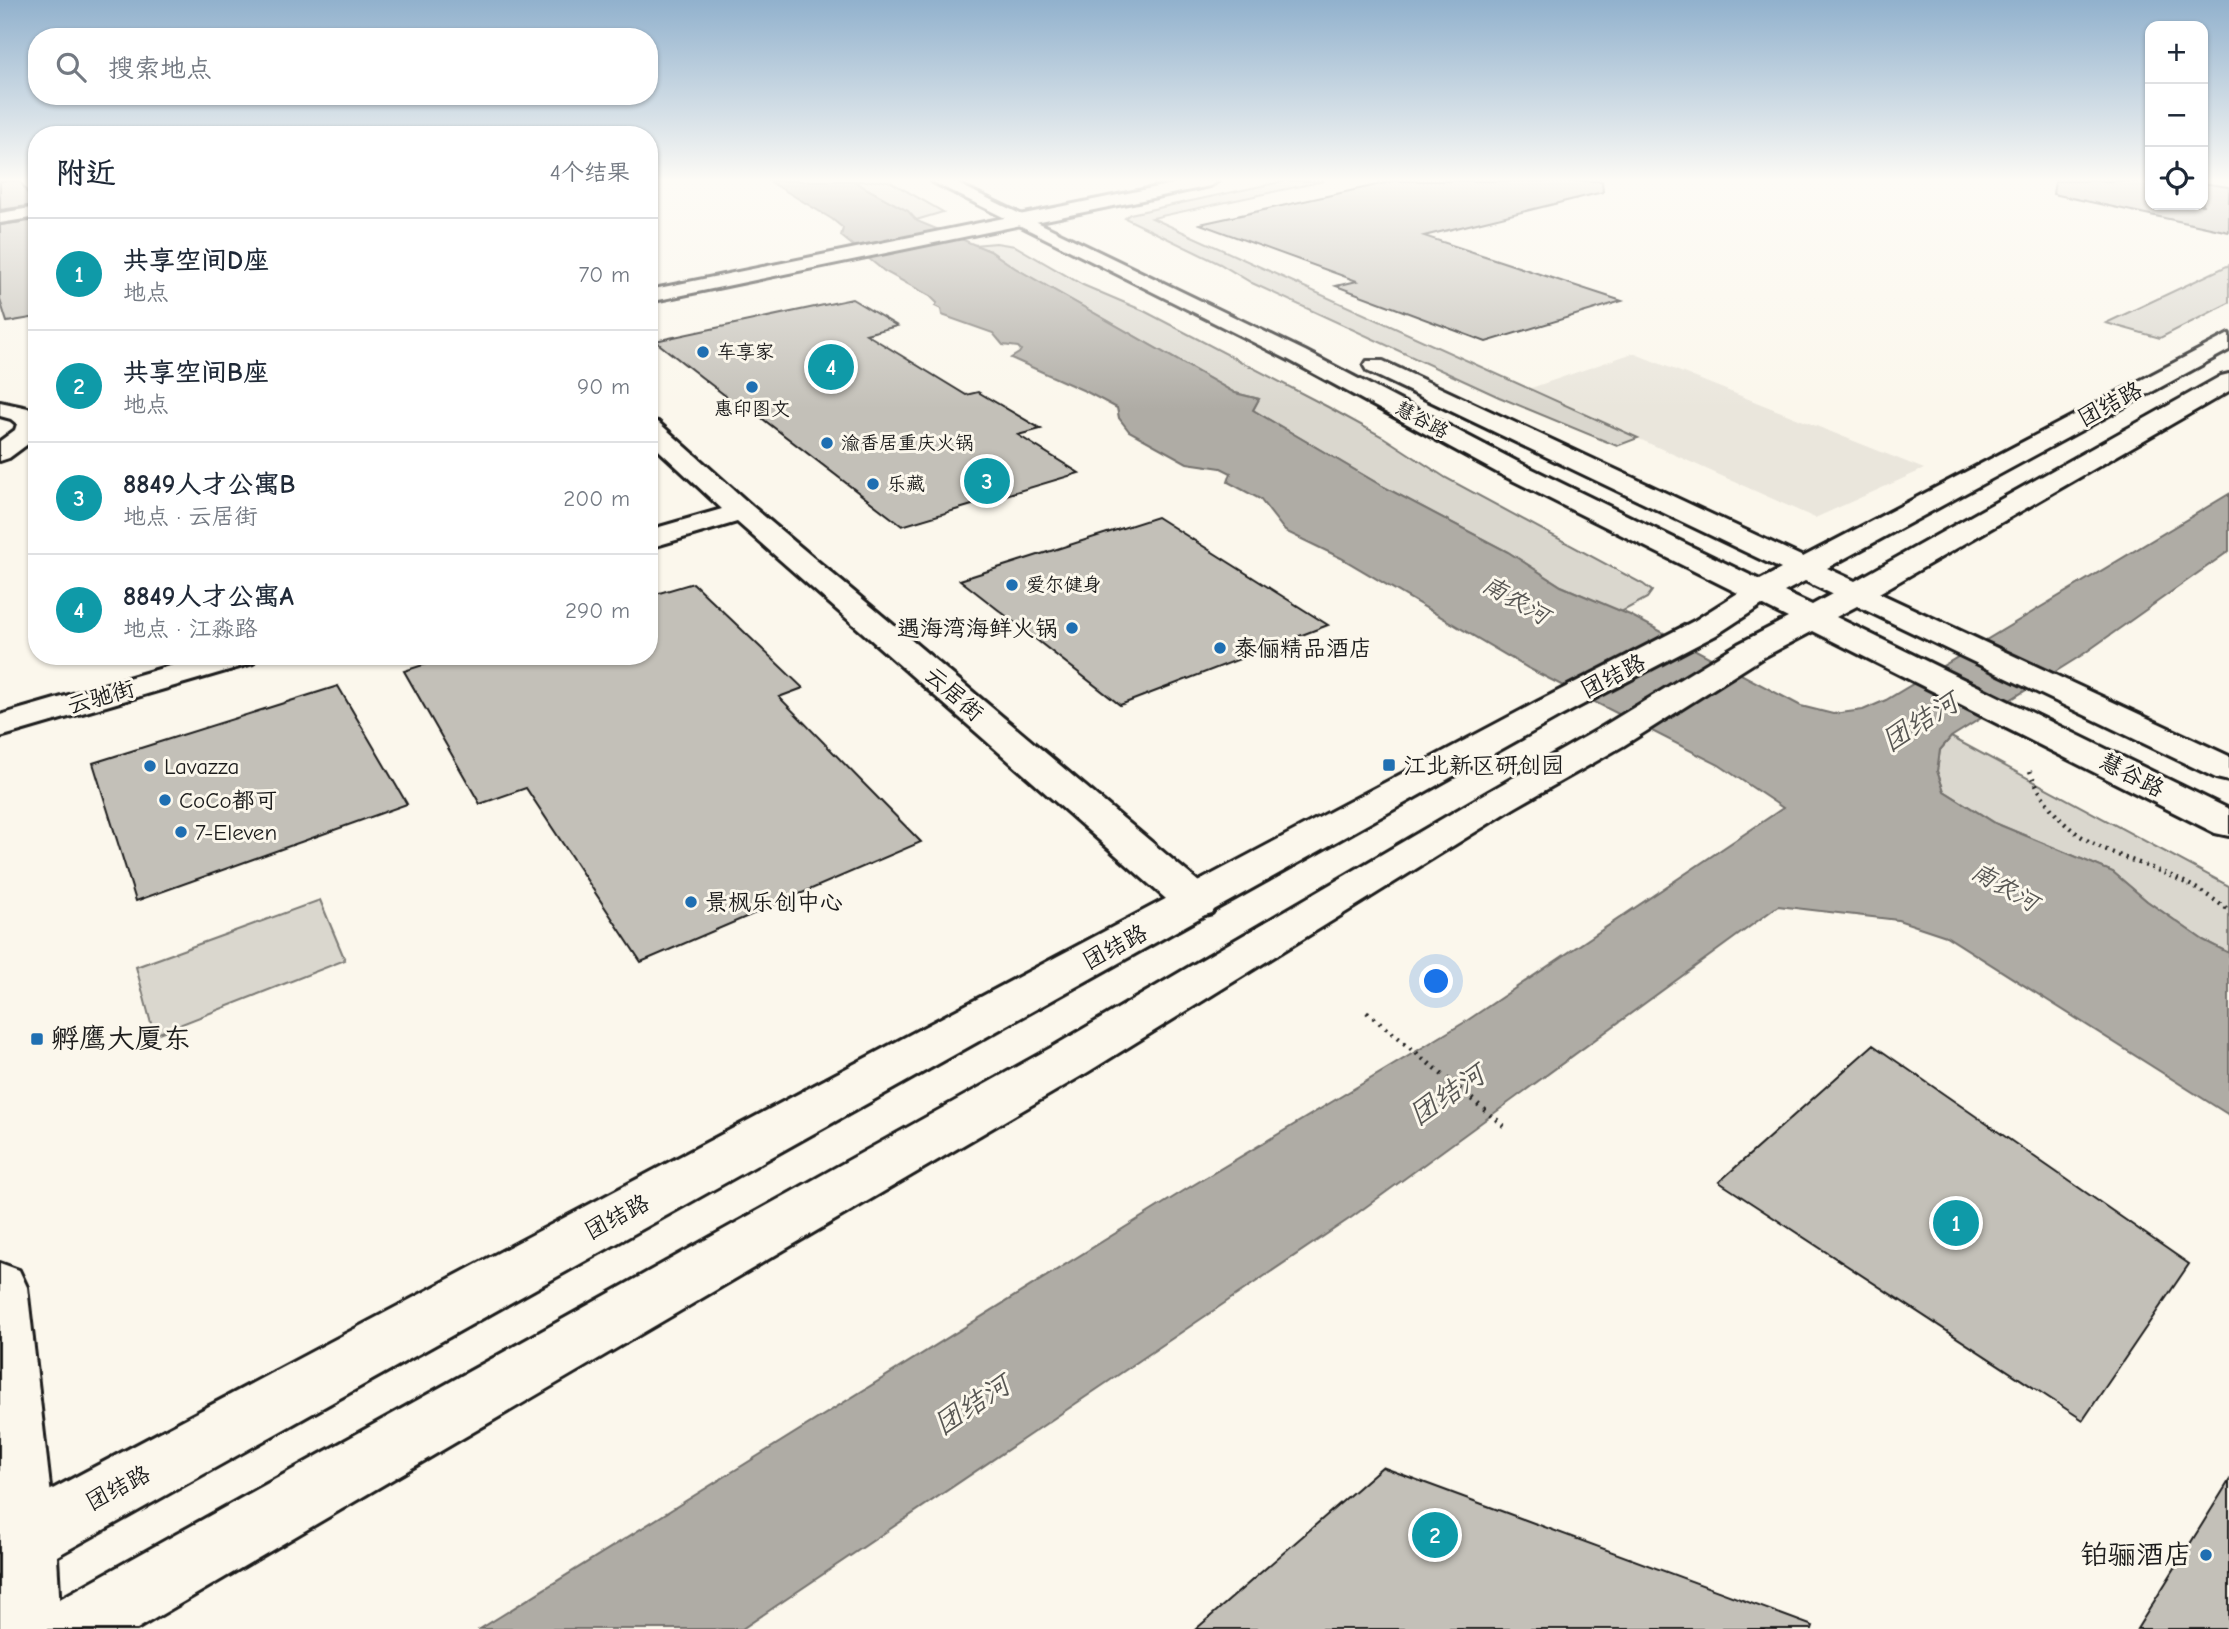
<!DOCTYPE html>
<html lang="zh">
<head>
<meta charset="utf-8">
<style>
  body { margin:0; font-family:"Comic Neue","LXGW WenKai TC",sans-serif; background:#f2f2f3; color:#1f2937 }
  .controls { position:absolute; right:21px; top:21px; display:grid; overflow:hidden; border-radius:14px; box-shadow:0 2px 5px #0004 }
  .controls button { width:63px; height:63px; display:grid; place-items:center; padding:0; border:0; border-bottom:2px solid #e0e1e3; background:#fff; color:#1f2937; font:35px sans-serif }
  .you { position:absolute; left:1437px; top:982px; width:24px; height:24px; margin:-18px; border:5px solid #fff; border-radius:50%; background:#1a73e8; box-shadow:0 0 0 10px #1a73e833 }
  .badge { display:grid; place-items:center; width:46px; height:46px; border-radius:50%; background:#7c3aed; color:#fff; font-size:23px; font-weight:700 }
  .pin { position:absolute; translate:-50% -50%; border:4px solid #fff; box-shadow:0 2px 7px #0006 }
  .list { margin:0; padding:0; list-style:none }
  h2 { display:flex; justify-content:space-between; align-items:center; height:91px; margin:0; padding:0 28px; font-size:30px }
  h2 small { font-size:23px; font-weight:400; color:#747a83 }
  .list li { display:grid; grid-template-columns:46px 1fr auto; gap:21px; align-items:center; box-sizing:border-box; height:112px; padding:0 28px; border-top:2px solid #e0e1e3 }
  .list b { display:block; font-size:26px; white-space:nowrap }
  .list p { margin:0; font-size:23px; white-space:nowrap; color:#747a83 }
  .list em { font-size:23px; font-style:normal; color:#747a83 }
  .icon { flex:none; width:38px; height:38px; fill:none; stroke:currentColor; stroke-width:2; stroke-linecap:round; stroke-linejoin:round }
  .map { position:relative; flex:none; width:2229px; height:1629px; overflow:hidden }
  .search { position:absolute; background:#fff; box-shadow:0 2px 5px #0004; left:28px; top:28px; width:630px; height:77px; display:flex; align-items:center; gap:18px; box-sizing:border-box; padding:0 24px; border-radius:28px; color:#747a83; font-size:26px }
  .panel { position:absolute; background:#fff; box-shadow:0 2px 5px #0004; left:28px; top:126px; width:630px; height:539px; border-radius:28px }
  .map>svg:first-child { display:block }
  .built { fill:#eae6dc }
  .green { fill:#dad7ce; stroke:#7b7a75; stroke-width:2 }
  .water { fill:#afaca5; stroke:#74726e; stroke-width:2 }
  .building { fill:#c3c0b8; stroke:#1c1c1c; stroke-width:2 }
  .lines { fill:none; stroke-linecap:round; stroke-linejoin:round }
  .minor-casing { stroke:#1c1c1c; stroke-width:6 }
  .major-casing { stroke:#1c1c1c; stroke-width:6 }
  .path-far1 { stroke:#1c1c1c; stroke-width:4.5; stroke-dasharray:2 5; stroke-linecap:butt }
  .path { stroke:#1c1c1c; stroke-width:5; stroke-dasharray:2 6; stroke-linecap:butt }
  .minor { fill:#fbf7ec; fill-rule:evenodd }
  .major { fill:#fbf7ec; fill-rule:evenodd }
  .poi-dot { fill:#1f6fb2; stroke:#fbf7ec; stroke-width:2.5 }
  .labels { text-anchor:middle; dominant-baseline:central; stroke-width:6; stroke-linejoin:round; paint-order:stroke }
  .far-poi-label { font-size:19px; fill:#1c1c1c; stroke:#fbf7ec; text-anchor:start }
  .far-street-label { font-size:19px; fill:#1c1c1c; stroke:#fbf7ec }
  .street-label { font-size:23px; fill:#1c1c1c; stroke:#fbf7ec }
  .poi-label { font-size:23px; fill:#1c1c1c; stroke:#fbf7ec; text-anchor:start }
  .water-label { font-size:24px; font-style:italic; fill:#575653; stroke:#fbf7ec }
  .near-water-label { font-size:28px; font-style:italic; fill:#575653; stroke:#fbf7ec }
  .near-poi-label { font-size:28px; fill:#1c1c1c; stroke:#fbf7ec; text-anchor:start }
</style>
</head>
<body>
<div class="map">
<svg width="2229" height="1629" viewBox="0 0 2229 1629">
  <rect width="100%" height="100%" fill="#fbf7ec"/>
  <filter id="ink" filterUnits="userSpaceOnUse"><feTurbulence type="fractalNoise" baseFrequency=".0143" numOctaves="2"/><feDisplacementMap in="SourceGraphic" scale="14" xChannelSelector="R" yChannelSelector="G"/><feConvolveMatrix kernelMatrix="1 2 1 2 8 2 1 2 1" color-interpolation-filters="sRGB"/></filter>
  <g filter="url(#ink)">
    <polygon class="built" points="1633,353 1924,469 1815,518 1528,389"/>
    <g class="green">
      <polygon points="853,181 889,181 943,212 916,220 907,211"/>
      <polygon points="1285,181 1324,181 1152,218 1638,438 1617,446 1499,397 1252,283 1220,264 1125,218 1130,214"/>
      <polygon points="996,243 1015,246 1083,285 1144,311 1328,407 1383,437 1446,478 1643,584 1652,591 1647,598 1621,612 1561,586 1508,552 1382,486 1268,419 1253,410 1259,399 1235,393 1015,268 990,251 973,245"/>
      <polygon points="2229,265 2229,303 2160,338 2106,323"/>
      <polygon points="1951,737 2229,886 2229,953 2203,940 2147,901 2113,872 1995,823 1944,791 1937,771 1940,750"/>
      <polygon points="320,900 345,960 154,1035 136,967"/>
    </g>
    <polygon class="water" points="769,181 853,181 908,211 917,221 990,251 1015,268 1235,393 1259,399 1253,410 1268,419 1382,486 1508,552 1561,586 1630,615 1801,706 1833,714 1863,710 1886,700 2229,494 2229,551 2082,655 1951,737 1940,750 1937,771 1944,791 1995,823 2113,872 2147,901 2203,940 2229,953 2229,1115 1946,936 1898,920 1778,906 1352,1217 742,1629 480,1629 1185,1190 1465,1022 1783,808 1719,765 1528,668 1341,558 1285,531 1260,499 1228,482 1231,473 1221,468 1187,463 1129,431 1119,418 1117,408 1087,392 1011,358 1019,353 1021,350 1018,347 1003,345 993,333 942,315 941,309 935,306 937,303 930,296 884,271 841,236 843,228 832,219"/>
    <g class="building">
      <polygon points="0,181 20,181 35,205 0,210"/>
      <polygon points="1395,181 1602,181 1603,192 1424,236 1622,301 1486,342 1336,286 1357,281 1200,224"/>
      <polygon points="2055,181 2150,181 2150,205 2203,205 2203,183 2229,187 2229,232 2053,194"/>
      <polygon points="37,220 37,317 7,322 0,300 0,225"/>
      <polygon points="852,299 897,326 866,334 966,395 978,392 1041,429 1018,435 1079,473 902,526 742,403 736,404 655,341"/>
      <polygon points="1157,517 1328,625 1120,705 960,580"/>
      <polygon points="693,583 803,688 779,697 921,842 641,962 526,788 480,804 404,671 451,656 649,656 649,596"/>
      <polygon points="338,686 407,804 136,901 93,763"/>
      <polygon points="1873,1045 2189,1264 2083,1420 1719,1182"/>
      <polygon points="1382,1467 1813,1626 1812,1629 1196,1629"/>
      <polygon points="2229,1481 2229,1629 2137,1629"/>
    </g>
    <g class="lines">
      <defs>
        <g id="minor">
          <polygon points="1187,181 1218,181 1210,186 649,302 649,290"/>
          <polygon points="37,207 37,217 0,223 0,213"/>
          <polygon points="0,402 28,408 37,415 36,438 9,458 0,461 0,441 15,430 17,424 11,419 0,416"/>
          <polygon points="649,420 658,422 752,506 1212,893 1218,903 1212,913 1197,917 1182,913 737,522 649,548 649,530 722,509 649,441"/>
          <polygon points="204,656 257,656 253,663 0,737 0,715"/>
          <polygon points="0,1263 19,1270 27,1287 56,1539 61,1629 0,1629"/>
        </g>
        <path id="major" d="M931,181H952L1305,351L1516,461L1760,580L1781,569L1367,371L1364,366L1367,361H1383L1803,557L2229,334V350L1827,568L1855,581L2221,376L2229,374V391L1879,593L2229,756V781L2216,778L1857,606L1836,617L2229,809V836L2215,833L1813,631L1762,658L1623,746L1514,808L1088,1072L137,1629H40L49,1605L1054,1046L1488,792L1597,730L1738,644L1788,618L1762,605L1716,635L1561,716L23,1575L0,1584V1517L1537,702L1694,621L1738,593L1498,473L1289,360ZM1805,581L1832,594L1812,605L1784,592Z"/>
      </defs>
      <use href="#minor" class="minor-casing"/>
      <use href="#major" class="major-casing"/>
      <path class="path-far1" d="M2030,771C2064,854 2124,850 2192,886C2205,893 2217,902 2229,910"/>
      <polyline class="path" points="1367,1012 1504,1126"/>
      <use href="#minor" class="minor"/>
      <use href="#major" class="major"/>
    </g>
  </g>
  <linearGradient id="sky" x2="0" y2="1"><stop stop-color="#91b1cd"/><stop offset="0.44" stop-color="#fdfbf6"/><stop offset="1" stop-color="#fdfbf6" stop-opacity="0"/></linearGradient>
  <rect width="2229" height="409" fill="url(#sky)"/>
  <g class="poi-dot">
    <circle cx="703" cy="352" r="7"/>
    <circle cx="752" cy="387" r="7"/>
    <circle cx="827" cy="443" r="7"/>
    <circle cx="873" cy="484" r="7"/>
    <circle cx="1012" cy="585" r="7"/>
    <circle cx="1072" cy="628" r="7"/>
    <circle cx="1220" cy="648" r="7"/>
    <rect x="1382" y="758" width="14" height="14" rx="3.5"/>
    <circle cx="150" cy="766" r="7"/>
    <circle cx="165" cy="800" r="7"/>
    <circle cx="181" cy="832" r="7"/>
    <circle cx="691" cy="902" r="7"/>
    <rect x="30" y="1032" width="14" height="14" rx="3.5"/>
    <circle cx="2206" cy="1555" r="7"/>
  </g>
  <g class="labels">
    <g class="far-poi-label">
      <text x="717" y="352">车享家</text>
      <text x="752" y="409" text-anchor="middle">惠印图文</text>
      <text x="841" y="443">渝香居重庆火锅</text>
      <text x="887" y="484">乐藏</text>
      <text x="1026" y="585">爱尔健身</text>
    </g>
    <g class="far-street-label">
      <text transform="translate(1422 420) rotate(28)">慧谷路</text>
    </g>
    <g class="street-label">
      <text transform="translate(2110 404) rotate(-28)">团结路</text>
      <text transform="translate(1613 676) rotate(-27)">团结路</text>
      <text transform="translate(954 694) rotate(41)">云居街</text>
      <text transform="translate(101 697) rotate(-16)">云驰街</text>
      <text transform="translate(2132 775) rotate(27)">慧谷路</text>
      <text transform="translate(1115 947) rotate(-28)">团结路</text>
      <text transform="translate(617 1217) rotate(-28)">团结路</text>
      <text transform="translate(118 1488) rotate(-28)">团结路</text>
    </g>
    <g class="poi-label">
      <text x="1058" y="628" text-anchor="end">遇海湾海鲜火锅</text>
      <text x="1234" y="648">泰俪精品酒店</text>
      <text x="1403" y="765">江北新区研创园</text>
      <text x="164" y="766">Lavazza</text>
      <text x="179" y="800">CoCo都可</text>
      <text x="195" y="832">7-Eleven</text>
      <text x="705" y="902">景枫乐创中心</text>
    </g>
    <g class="water-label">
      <text transform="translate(1516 600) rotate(30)">南农河</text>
      <text transform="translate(2005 887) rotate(30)">南农河</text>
    </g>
    <g class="near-water-label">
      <text transform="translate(1920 722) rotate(-32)">团结河</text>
      <text transform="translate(1447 1095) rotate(-34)">团结河</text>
      <text transform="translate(972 1405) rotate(-33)">团结河</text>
    </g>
    <g class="near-poi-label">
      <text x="51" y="1039">孵鹰大厦东</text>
      <text x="2192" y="1555" text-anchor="end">铂骊酒店</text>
    </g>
  </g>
</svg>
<div class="controls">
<button>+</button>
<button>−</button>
<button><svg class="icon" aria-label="locate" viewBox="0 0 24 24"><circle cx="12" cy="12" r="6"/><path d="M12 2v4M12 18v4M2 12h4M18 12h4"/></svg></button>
</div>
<div class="you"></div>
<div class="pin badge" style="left:1956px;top:1223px;background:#0f9aa8">1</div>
<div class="pin badge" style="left:1435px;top:1535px;background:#0f9aa8">2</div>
<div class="pin badge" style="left:987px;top:481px;background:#0f9aa8">3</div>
<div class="pin badge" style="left:831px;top:367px;background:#0f9aa8">4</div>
<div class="search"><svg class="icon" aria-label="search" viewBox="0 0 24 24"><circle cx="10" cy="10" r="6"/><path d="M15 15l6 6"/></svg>搜索地点</div>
<section class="panel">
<h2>附近<small>4个结果</small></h2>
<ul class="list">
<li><span class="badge" style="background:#0f9aa8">1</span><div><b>共享空间D座</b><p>地点</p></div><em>70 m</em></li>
<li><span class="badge" style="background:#0f9aa8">2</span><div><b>共享空间B座</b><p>地点</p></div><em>90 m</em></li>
<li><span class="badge" style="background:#0f9aa8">3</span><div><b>8849人才公寓B</b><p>地点 · 云居街</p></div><em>200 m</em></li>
<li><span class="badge" style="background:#0f9aa8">4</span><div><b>8849人才公寓A</b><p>地点 · 江淼路</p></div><em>290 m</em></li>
</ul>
</section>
</div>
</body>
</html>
